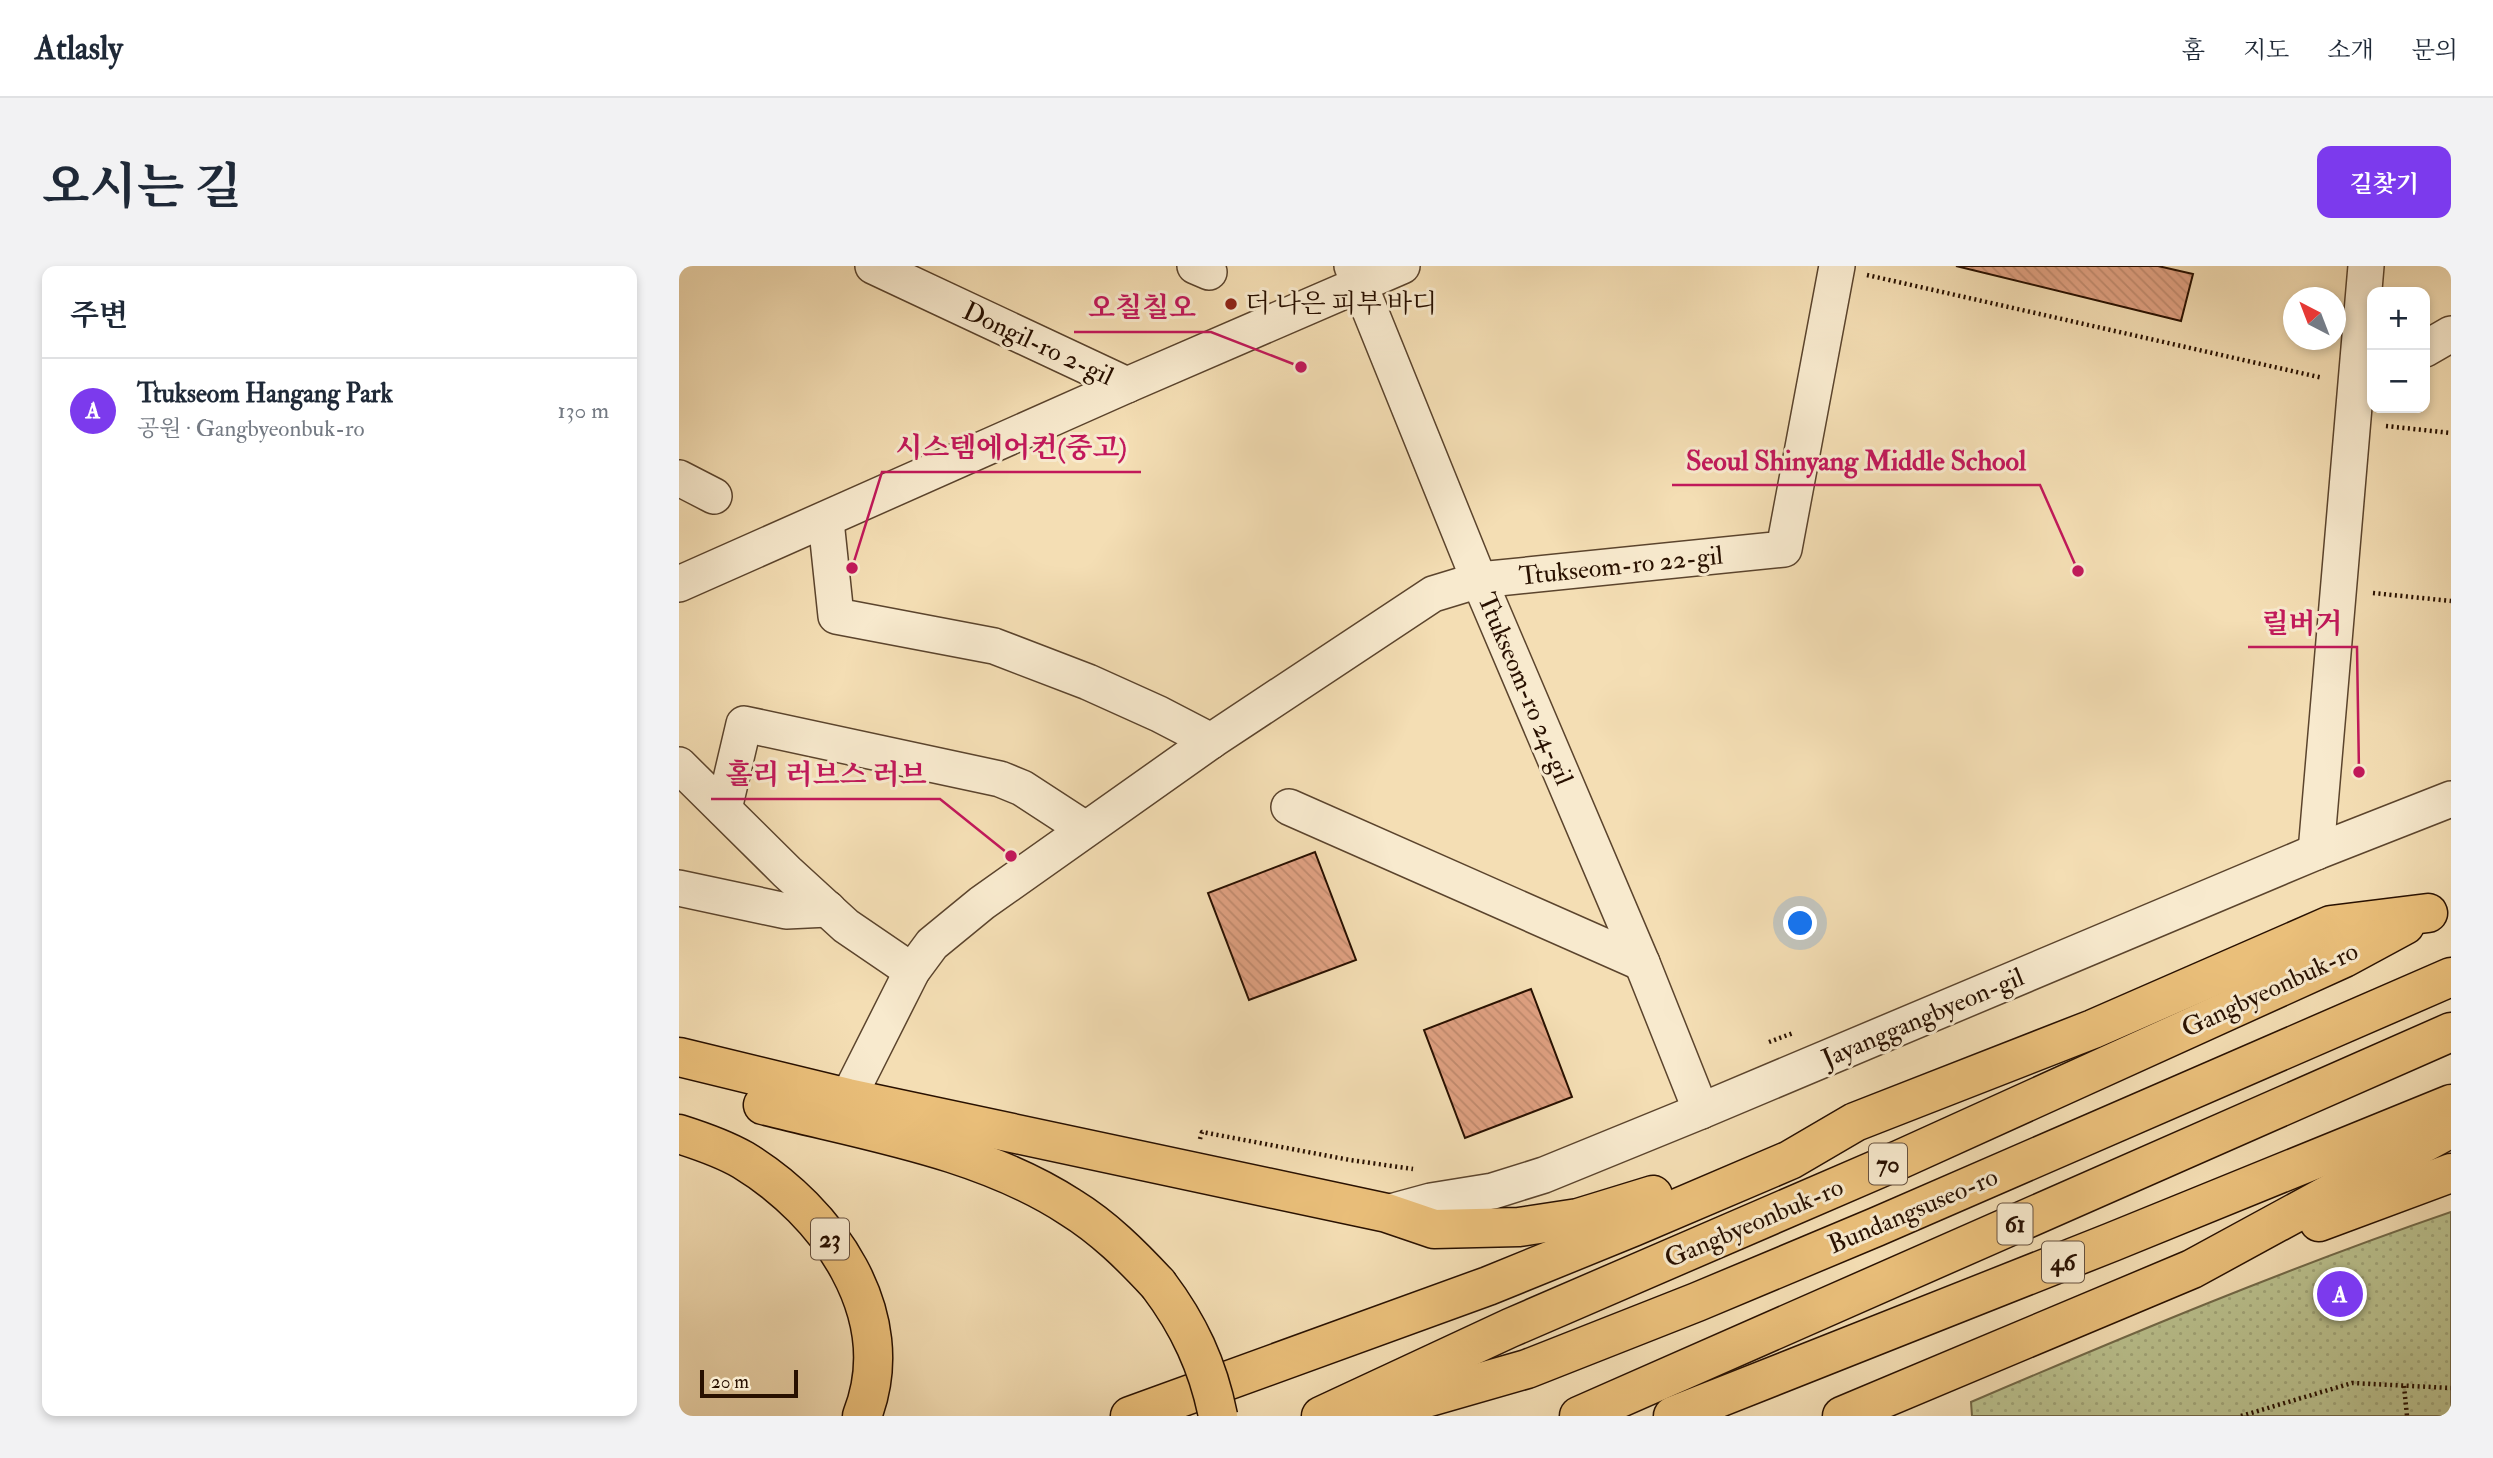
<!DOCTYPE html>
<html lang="ko">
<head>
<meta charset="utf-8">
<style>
  body { margin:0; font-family:"IM FELL Double Pica","Noto Serif KR",serif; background:#f2f2f3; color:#1f2937 }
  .controls { position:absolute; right:21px; top:21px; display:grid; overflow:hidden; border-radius:14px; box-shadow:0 4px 10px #0003 }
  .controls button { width:63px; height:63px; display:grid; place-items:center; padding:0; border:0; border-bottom:2px solid #e0e1e3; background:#fff; color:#1f2937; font:35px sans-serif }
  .compass { position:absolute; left:1604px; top:21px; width:63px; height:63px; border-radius:50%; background:#fff; box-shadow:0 4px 10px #0003; rotate:318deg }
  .scale { position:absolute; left:21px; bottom:18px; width:98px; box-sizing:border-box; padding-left:7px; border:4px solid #281000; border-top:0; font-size:19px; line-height:24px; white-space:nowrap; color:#281000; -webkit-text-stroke:5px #f8eace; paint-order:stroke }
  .you { position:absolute; left:1122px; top:658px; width:24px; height:24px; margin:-18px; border:5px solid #fff; border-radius:50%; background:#1a73e8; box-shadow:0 0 0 10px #1a73e833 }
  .badge { display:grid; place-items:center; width:46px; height:46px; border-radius:50%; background:#7c3aed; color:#fff; font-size:23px; font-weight:700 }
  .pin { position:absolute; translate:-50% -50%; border:4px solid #fff; box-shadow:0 2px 7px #0006 }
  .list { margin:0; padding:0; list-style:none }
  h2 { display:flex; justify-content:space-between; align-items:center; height:91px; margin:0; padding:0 28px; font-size:30px }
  h2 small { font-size:23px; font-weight:400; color:#747a83 }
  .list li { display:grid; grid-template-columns:46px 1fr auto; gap:21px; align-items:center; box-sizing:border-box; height:105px; padding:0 28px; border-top:2px solid #e0e1e3 }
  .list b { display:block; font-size:26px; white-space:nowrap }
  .list p { margin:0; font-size:23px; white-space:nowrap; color:#747a83 }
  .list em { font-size:23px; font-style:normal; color:#747a83 }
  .map { position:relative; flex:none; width:1772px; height:1150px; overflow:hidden; border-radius:14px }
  header { display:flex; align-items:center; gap:42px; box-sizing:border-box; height:98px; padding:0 35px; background:#fff; border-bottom:2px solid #e0e1e3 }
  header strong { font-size:33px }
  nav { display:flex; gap:38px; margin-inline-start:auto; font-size:24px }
  .intro { display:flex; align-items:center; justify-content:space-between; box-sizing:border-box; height:168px; padding:0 42px }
  h1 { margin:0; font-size:49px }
  .button { padding:18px 32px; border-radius:14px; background:#7c3aed; color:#fff; font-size:24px; font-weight:700 }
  main { display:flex; gap:42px; padding:0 42px }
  aside { flex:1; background:#fff; border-radius:14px; box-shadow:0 4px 10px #0003 }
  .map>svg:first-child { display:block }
  .park { fill:url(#park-dots); stroke:#716847; stroke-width:2 }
  .building { fill:url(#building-back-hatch); stroke:#281000; stroke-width:2 }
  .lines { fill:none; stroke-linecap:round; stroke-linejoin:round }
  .minor-casing { stroke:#5b442d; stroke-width:38 }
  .highway-casing { stroke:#281000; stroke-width:41 }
  .path { stroke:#281000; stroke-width:4.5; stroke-dasharray:2 3.5; stroke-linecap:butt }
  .minor { stroke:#f8eace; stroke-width:35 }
  .highway { stroke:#eabf7a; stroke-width:38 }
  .highway-bridge-casing { stroke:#281000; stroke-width:41; stroke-linecap:butt }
  .highway-bridge { stroke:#eabf7a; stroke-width:38 }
  .poi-dot { fill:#8f2418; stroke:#f8eace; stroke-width:2.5 }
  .labels { text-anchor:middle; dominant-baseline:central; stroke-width:6; stroke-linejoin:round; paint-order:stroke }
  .shield { fill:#f8eace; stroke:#66513e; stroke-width:2 }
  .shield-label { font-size:24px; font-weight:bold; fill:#281000 }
  .poi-label { font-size:26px; fill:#281000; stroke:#f8eace; text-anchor:start }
  .street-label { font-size:26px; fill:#281000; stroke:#f8eace }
  .leader { fill:none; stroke:#c2185b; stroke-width:2.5 }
  .callout-dot { fill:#c2185b; stroke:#f8eace; stroke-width:2.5 }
  .callout-label { font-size:28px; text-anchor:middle; font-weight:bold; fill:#c2185b; stroke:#f8eace; stroke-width:6; stroke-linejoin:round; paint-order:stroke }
</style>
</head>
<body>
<header>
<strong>Atlasly</strong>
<nav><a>홈</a><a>지도</a><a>소개</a><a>문의</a></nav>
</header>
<div class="intro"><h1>오시는 길</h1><a class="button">길찾기</a></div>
<main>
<aside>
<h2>주변<small></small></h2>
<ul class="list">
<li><span class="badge">A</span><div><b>Ttukseom Hangang Park</b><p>공원 · Gangbyeonbuk-ro</p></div><em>130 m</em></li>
</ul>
</aside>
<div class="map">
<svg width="1772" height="1150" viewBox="0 0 1772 1150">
  <defs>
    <pattern id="park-dots" width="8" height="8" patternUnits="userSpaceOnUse" patternTransform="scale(1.75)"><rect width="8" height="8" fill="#bac18e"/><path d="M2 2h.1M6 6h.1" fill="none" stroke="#a0a579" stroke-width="1.8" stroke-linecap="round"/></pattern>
    <pattern id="building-back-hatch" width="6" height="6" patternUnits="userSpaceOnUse" patternTransform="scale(1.75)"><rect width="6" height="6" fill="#e0a182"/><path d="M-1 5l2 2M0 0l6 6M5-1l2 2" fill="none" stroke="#c08a6e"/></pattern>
  </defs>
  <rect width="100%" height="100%" fill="#f4deb4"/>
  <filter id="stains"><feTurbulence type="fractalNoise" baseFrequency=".00286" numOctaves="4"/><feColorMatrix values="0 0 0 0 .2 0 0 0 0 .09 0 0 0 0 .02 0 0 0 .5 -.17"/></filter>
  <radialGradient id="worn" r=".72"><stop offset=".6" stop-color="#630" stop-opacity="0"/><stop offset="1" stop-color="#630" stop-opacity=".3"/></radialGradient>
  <path class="park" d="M1772,946V1150H1293L1292,1136C1451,1068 1609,1002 1772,946Z"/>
  <g class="building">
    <polygon points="1277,0 1479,0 1514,8 1502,55"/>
    <polygon points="636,586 677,694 570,734 529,627"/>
    <polygon points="852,723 893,831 786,872 745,764"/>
  </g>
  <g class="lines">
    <defs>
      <g id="minor">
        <polyline points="194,0 448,119"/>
        <polyline points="516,0 530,6"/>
        <polyline points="673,0 800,314 963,697 1022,845"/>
        <polyline points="1746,83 1772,68"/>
        <polyline points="0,212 35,230"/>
        <polyline points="147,255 157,350 315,380 409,416 480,448 532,475"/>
        <polyline points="0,318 448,119 723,0"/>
        <polyline points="0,499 108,606 167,660 233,705"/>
        <polyline points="610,541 963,697"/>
        <polyline points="45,543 65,458 321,513 343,522 406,563"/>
        <polyline points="1637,586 1687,0"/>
        <polyline points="0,622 107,645 149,643"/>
        <polyline points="169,832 233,705 253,678 303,637 532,475 754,328 800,314 1105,283 1158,0"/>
        <polyline points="708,947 752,935 814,925 865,909 1022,845 1637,586 1772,533"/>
      </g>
      <g id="highway">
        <polyline points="0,791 169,832 708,947 755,963 840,961 899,952 974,929"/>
        <path d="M84,839C186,865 302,883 391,941C425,962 452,989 479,1018"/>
        <path d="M0,868C22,875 45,883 64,894C148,945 223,1048 183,1150"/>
        <polyline points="1640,956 1772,907"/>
        <polyline points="691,1148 848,1103 1018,1036 1197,961 1772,711"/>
        <polyline points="451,1150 809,1020 954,961 1111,894 1176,856 1414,763 1652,659 1749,647"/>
        <polyline points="642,1150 831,1062 1222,893 1665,692 1726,659"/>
        <polyline points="900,1150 1772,766"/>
        <polyline points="994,1150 1433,976 1772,838"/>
        <polyline points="1163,1150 1513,1003 1772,862"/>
      </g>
    </defs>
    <use href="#minor" class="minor-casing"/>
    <use href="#highway" class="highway-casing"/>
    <g class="path">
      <polyline points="1188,9 1644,112"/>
      <polyline points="1707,160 1772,167"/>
      <polyline points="1694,327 1772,335"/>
      <polyline points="1090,776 1114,767"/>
      <polyline points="521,873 523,866 671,894 734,903"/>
      <polyline points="1725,1120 1728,1150"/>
      <polyline points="1562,1150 1673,1117 1772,1122"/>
    </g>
    <use href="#minor" class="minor"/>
    <use href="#highway" class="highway"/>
    <defs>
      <path id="highway-bridge" d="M479,1018C510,1059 529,1100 539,1150"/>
    </defs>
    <use href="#highway-bridge" class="highway-bridge-casing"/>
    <use href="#highway-bridge" class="highway-bridge"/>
  </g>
  <circle class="poi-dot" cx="552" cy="38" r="7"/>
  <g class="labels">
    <g class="shield">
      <rect x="1190" y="877.5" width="38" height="41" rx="5"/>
      <rect x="1318.5" y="937.5" width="35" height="41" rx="5"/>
      <rect x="132" y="952.5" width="38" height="41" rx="5"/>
      <rect x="1363" y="975.5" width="42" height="41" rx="5"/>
    </g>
    <g class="shield-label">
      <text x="1209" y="898">70</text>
      <text x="1336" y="958">61</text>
      <text x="151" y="973">23</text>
      <text x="1384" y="996">46</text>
    </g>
    <g class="poi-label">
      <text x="566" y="38">더 나은 피부 바디</text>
    </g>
    <g class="street-label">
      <text transform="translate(359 78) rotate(25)">Dongil-ro 2-gil</text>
      <text transform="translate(942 300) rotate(-6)">Ttukseom-ro 22-gil</text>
      <text transform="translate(846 423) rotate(67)">Ttukseom-ro 24-gil</text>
      <text transform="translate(1591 724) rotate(-25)">Gangbyeonbuk-ro</text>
      <text transform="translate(1244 752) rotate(-23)">Jayanggangbyeon-gil</text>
      <text transform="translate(1234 945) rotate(-23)">Bundangsuseo-ro</text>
      <text transform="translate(1075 957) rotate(-23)">Gangbyeonbuk-ro</text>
    </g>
  </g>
  <path class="leader" d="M622 101L532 66H395M173 302L203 206H462M1399 305L1361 219H993M1680 506L1678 381H1569M332 590L261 533H32"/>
  <g class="callout-dot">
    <circle cx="622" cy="101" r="7"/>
    <circle cx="173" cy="302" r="7"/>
    <circle cx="1399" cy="305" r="7"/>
    <circle cx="1680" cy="506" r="7"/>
    <circle cx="332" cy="590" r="7"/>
  </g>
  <g class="callout-label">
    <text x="463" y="51">오칠칠오</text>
    <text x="332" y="191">시스템에어컨(중고)</text>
    <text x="1177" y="204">Seoul Shinyang Middle School</text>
    <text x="1623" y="367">릴버거</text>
    <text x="147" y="518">홀리 러브스 러브</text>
  </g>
  <rect width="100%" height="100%" filter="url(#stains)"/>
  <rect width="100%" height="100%" fill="url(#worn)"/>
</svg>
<div class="controls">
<button>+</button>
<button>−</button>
</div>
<svg class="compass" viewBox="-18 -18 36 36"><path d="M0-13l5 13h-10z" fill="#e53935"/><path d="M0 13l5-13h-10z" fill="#747a83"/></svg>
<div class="scale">20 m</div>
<div class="you"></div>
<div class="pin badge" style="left:1661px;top:1028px">A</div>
</div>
</main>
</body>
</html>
